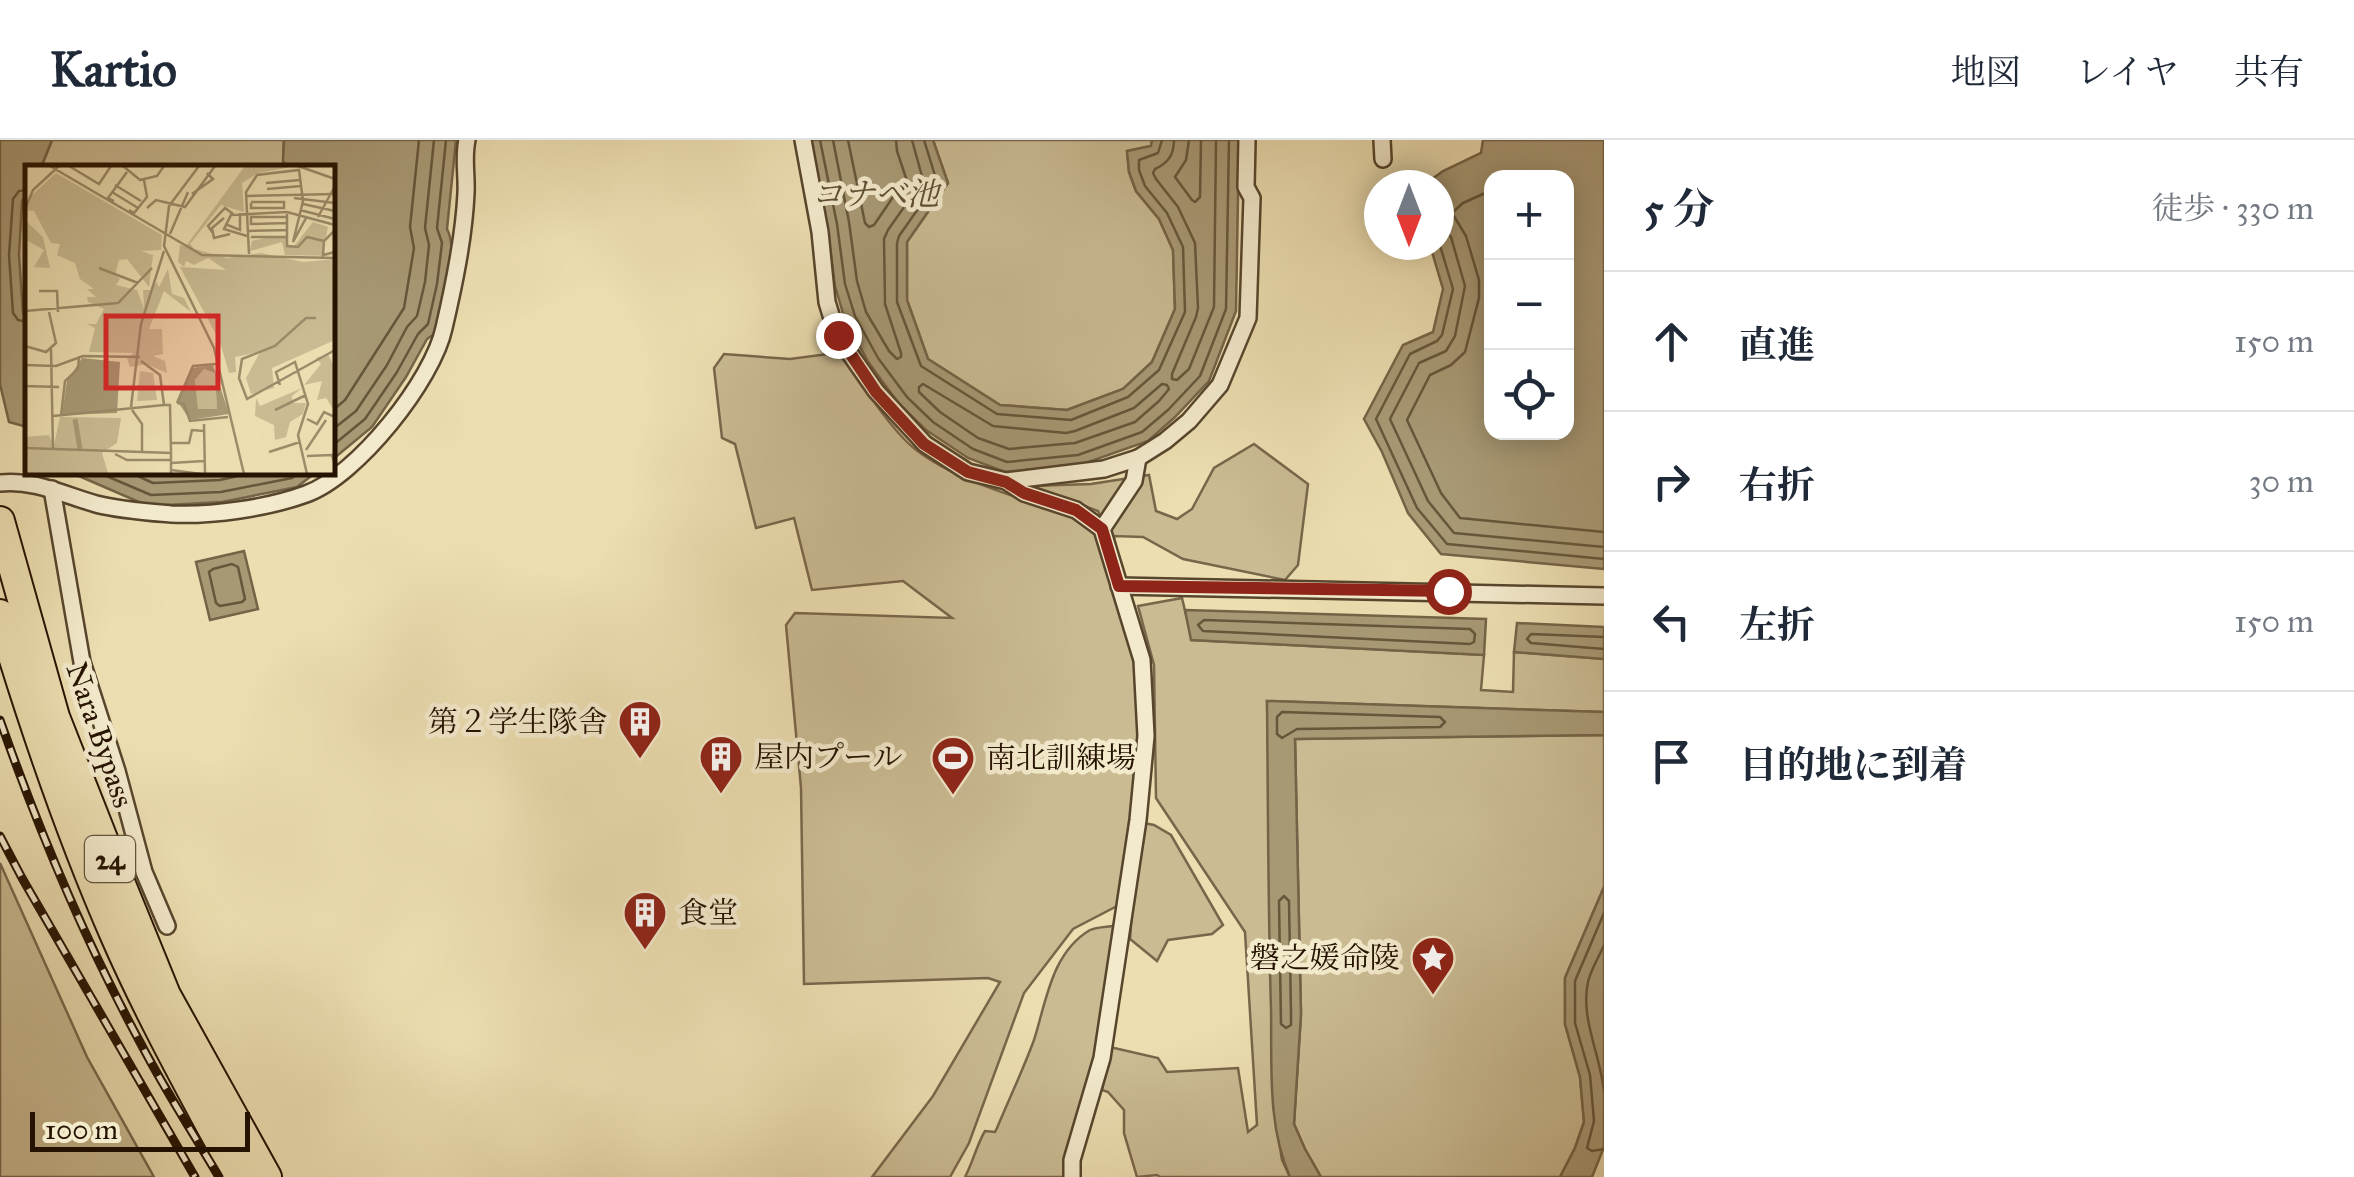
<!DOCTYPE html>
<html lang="ja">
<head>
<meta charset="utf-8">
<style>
  body { margin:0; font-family:"IM FELL Great Primer","Noto Serif JP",serif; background:#f6f6f7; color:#1f2937 }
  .controls { position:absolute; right:30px; top:30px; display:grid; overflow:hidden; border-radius:20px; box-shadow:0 5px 25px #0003 }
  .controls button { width:90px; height:90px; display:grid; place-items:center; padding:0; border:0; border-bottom:2px solid #e0e1e3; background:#fff; color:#1f2937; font:50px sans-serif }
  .compass { position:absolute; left:1364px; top:30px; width:90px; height:90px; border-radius:50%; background:#fff; box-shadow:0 5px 25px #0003; rotate:180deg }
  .scale { position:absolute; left:30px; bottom:25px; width:220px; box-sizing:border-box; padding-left:10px; border:5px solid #251200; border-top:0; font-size:28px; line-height:35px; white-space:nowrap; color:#251200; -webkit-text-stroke:8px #f3eacc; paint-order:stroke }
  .stop { position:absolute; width:30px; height:30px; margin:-22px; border:8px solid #8f2418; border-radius:50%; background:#fff }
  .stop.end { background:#8f2418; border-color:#fff; box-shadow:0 2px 10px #0008 }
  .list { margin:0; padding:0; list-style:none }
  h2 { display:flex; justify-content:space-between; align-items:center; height:130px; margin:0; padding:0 40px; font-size:42px }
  h2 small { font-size:32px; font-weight:400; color:#747a83 }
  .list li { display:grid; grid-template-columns:65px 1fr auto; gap:30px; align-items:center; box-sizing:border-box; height:140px; padding:0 40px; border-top:2px solid #e0e1e3 }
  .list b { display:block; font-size:38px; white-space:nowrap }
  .list em { font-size:32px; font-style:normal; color:#747a83 }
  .icon { flex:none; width:55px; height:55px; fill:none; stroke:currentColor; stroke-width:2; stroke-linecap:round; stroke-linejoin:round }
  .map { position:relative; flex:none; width:1604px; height:1037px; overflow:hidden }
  header { display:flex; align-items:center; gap:60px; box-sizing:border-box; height:140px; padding:0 50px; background:#fff; border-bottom:2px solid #e0e1e3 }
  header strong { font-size:48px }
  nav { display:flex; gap:55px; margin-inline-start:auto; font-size:35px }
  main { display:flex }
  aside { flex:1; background:#fff }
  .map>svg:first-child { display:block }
  .green { fill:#cabb93; stroke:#78664a; stroke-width:2.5 }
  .water { fill:#a89975; stroke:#746346; stroke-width:2.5; fill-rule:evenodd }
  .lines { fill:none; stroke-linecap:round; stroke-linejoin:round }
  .shore { stroke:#66563a; stroke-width:2.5 }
  .street-casing { stroke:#57452c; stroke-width:20 }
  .highway-casing { stroke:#251200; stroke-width:32 }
  .street { stroke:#f3eacc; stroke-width:15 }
  .highway { stroke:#ecdeb1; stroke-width:28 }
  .rail-casing { stroke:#251200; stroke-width:9 }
  .rail { stroke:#f3eacc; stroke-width:5; stroke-dasharray:15; stroke-linecap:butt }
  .route { stroke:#8f2418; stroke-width:12 }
  .labels { text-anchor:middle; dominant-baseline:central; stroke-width:9; stroke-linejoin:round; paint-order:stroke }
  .shield { fill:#f3eacc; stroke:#63533d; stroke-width:2.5 }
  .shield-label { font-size:28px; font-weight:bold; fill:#251200 }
  .poi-label { font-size:30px; fill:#251200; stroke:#f3eacc; text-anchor:start }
  .street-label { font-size:30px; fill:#251200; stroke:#f3eacc }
  .water-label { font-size:32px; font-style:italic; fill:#604f35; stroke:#f3eacc }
  .inset-river { fill:none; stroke:#a89975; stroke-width:5 }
  .inset-road { fill:none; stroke:#9c8c6a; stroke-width:2.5 }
  .view { fill:#d62828; fill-opacity:0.15; stroke:#d62828; stroke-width:5 }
  .inset-edge { fill:none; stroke:#251200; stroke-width:5 }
</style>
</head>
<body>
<header>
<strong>Kartio</strong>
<nav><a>地図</a><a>レイヤ</a><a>共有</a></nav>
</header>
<main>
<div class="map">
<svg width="1604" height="1037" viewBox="0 0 1604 1037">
  <rect width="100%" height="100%" fill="#ecdeb1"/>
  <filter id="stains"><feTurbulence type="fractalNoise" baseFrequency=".002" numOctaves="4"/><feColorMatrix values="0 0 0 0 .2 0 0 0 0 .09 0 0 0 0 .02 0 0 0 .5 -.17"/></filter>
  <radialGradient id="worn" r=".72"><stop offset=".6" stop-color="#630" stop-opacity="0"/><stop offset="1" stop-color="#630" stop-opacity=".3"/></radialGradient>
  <g class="green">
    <polygon points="52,0 284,0 283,21 287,27 41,28"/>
    <polygon points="933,0 1152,0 1151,6 1127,11 1129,32 1136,51 1159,79 1173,110 1175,169 1152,222 1123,249 1067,270 1000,265 928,219 907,160 907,102 948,43"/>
    <path d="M27,52V184C17,161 15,74 27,52Z"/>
    <path d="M843,212C861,243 880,274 905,300C942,339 1034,362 1086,380L1095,393L1138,521L1141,574L1136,668L1119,765L1073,789L1024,853L969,1003L950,1037H872L933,956L1000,842L988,838L804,844L801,648L786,485L795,473L952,478L903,441L812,450L794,378L756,388L735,304L722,298L714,228L724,214L790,219Z"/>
    <polygon points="1254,304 1308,344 1298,425 1285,440 1183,419 1143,397 1114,396 1115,409 1098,371 1032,346 1091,344 1149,335 1156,371 1177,379 1192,369 1214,328"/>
    <polygon points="1182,458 1192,500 1484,515 1481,550 1513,552 1514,512 1604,519 1604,572 1267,561 1276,982 1282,1020 1290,1037 1160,1037 1157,1035 1137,1037 1124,993 1124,970 1108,952 1102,950 1110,907 1158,918 1167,932 1238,928 1248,992 1257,985 1245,792 1156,658 1154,525 1138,466"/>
    <polygon points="1604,595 1604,747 1565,838 1565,884 1580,937 1584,982 1575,1008 1560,1037 1321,1037 1305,1009 1294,984 1301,874 1295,599"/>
    <polygon points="1138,682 1154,685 1171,695 1223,785 1212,794 1168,800 1157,821 1130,799"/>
    <polygon points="0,723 87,917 154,1037 0,1037"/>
    <path d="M1113,786L1115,788L1093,935L1064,1025V1037H965C973,1022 977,1004 985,991L995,992L997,988C1009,959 1023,930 1034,900C1046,863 1051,813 1090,790C1096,787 1106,787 1113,786Z"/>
  </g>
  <g class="water">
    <polygon points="0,0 52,0 41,27 28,28 27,52 22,61 19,115 23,173 28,184 27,287 9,282 0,244"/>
    <path d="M284,0H456L447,89C460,112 443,167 437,192L427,199L406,237L372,287L333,319L332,28L287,27L283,21Z"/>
    <polygon points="810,0 933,0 948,43 907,102 907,160 928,219 1000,265 1067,270 1123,249 1152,222 1175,169 1173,110 1159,79 1136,51 1129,32 1127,11 1151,6 1152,0 1239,0 1236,171 1209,241 1175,277 1148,301 1080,325 1005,332 968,318 926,290 899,264 869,223 845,180 835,146 827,86"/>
    <path d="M1483,0H1604V429L1441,414L1408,373L1382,312L1364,279L1403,205L1433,192L1443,149L1430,105H1439V45H1424L1443,31L1481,13ZM1492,38H1566V292H1492Z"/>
    <polygon points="72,333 315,333 297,347 222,362 148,366"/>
    <polygon points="244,411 258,469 210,480 196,422"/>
    <polygon points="1185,470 1486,479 1484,515 1191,500"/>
    <polygon points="1517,483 1604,487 1604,519 1514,512"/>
    <path d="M1267,561L1604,572V595L1295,599L1301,874L1294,984L1305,1009L1321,1037H1290C1267,986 1272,924 1271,870C1268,767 1268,664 1267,561Z"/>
    <polygon points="1604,747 1604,1007 1592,1037 1560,1037 1575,1008 1584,982 1580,937 1565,884 1565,838"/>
  </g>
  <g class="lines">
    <g class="shore">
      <polyline points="820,0 837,84 845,144 855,176 878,218 907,257 933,282 973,309 1007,322 1078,315 1142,292 1168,270 1200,236 1226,169 1229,0"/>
      <polyline points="833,0 849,82 857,141 866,172 889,211 897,219 901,217 901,213 885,164 884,99 888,90 923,40 912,0"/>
      <polyline points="848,0 865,83 869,87 874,85 906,38 897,11 896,0"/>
      <polyline points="924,0 937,42 899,96 897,103 897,162 921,226 997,274 1071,280 1128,257 1159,230 1185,172 1183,107 1167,73 1145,46 1139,30 1139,20 1158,13 1162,0"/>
      <path d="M1174,0C1174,15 1168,23 1155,29L1153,33L1156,39L1178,67L1195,103L1198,168L1196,177L1172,234V239L1177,240L1189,229L1214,167L1216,0"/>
      <polyline points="1189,0 1186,20 1175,37 1192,60 1195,62 1200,57 1201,0"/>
      <polyline points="28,50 19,51 13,59 9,115 13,173 18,180 28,182"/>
      <polyline points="1492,50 1463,63 1452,73 1466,96 1479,140 1479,158 1465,212 1451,225 1430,235 1407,280 1441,353 1460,378 1604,392"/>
      <polyline points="1439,85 1451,97 1465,146 1455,196 1446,211 1419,223 1390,279 1428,361 1454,393 1604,407"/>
      <polyline points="1439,102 1453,149 1442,195 1437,201 1410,214 1376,279 1417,368 1447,404 1604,419"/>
      <polygon points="923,244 993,286 1066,293 1075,291 1134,268 1162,244 1167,245 1169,249 1159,261 1135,282 1075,303 1009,309 978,298 940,272 919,252 919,247"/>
      <polyline points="332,271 345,260 404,168 414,108 410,87 419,0"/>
      <polyline points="332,290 356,271 387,225 407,187 417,176 425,142 429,105 425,88 434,0"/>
      <polyline points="332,306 365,279 397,232 418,194 428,184 437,144 442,103 437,88 446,0"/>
      <polyline points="97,332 151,355 221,352 292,338 300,332"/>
      <polyline points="129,332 153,343 220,340 256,332"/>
      <polygon points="232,424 238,427 245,459 242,462 220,466 216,463 209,432 213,429"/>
      <polygon points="1204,480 1470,489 1475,494 1474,502 1470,504 1203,491 1198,485"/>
      <polyline points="1604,497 1531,494 1527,499 1531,503 1604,509"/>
      <polygon points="1282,572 1440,577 1445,582 1440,587 1297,589 1282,598 1277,594 1277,577"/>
      <polygon points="1284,756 1289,761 1291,874 1291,885 1286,888 1281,884 1279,761"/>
      <polyline points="1604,773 1575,841 1575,883 1590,935 1594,981 1587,1008 1592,1011 1604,1009"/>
      <path d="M1604,805C1599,817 1591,829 1588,842C1580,879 1601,916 1604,952"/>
    </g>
    <defs>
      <g id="street">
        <polyline points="803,0 820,92 827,162 837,195 876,251 925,304 968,332 1006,341 1024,353 1076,370 1102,389 1142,520 1146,596 1138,680 1102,918 1072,1020 1072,1037"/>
        <polyline points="1382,0 1383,19"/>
        <polyline points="1006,341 1104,329 1138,318 1165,301 1189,281 1220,245 1248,178 1252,58 1246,47 1247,0"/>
        <path d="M0,343C33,339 64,355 96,364C119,370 147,372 171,374C212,376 268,368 306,354C357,336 433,240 444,188C454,145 464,98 466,53C467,35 463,18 467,0"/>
        <polyline points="52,349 82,522 117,631 144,732 167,786"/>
        <polyline points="1102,389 1134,341 1138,318"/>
        <polyline points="1119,446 1604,456"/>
      </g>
      <g id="highway">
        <polyline points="0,381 55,577 118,737 166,855 267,1037"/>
        <path d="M0,474C33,584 70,693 116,798C152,880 196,958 238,1037"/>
      </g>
    </defs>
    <use href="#street" class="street-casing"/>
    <use href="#highway" class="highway-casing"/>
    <use href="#street" class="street"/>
    <use href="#highway" class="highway"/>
    <defs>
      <g id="rail">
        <path d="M0,580C39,691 85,801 141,904C165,950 193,993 219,1037"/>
        <polyline points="0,696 22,738 195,1037"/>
      </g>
    </defs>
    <use href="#rail" class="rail-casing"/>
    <use href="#rail" class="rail"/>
  </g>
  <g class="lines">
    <polyline class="route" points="838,195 876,252 924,304 968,332 1006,342 1024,353 1076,370 1102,389 1119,446 1448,451"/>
  </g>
  <defs>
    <symbol id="building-pin" viewBox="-11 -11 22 30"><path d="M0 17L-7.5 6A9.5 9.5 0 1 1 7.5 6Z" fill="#8f2418" stroke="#f3eacc"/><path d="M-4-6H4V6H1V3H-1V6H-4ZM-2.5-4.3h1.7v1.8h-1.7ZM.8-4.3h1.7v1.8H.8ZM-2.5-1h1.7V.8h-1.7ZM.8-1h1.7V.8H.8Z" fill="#fff"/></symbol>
    <symbol id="stadium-pin" viewBox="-11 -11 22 30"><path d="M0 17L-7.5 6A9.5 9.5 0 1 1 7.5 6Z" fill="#8f2418" stroke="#f3eacc"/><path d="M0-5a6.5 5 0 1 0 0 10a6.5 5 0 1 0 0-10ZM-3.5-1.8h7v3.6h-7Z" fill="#fff"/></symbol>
    <symbol id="sight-pin" viewBox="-11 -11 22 30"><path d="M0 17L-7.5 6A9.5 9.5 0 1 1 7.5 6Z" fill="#8f2418" stroke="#f3eacc"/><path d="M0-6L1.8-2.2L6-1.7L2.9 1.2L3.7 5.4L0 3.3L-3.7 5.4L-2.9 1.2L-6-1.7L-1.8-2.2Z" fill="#fff"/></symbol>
  </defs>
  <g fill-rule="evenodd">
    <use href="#building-pin" x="615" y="557" width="50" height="68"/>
    <use href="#building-pin" x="696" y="592" width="50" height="68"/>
    <use href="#stadium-pin" x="928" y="593" width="50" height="68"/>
    <use href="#building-pin" x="620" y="748" width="50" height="68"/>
    <use href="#sight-pin" x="1408" y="793" width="50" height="68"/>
  </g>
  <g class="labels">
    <rect class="shield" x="85" y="696" width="50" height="46" rx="8"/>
    <g class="shield-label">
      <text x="110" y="719">24</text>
    </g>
    <g class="poi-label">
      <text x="608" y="582" text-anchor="end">第２学生隊舎</text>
      <text x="754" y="617">屋内プール</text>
      <text x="986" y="618">南北訓練場</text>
      <text x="678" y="773">食堂</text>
      <text x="1400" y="818" text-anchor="end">磐之媛命陵</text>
    </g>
    <g class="street-label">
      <text transform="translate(100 595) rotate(71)">Nara Bypass</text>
    </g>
    <g class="water-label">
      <text x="875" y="54">コナベ池</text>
    </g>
  </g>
  <g transform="translate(25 25)">
    <rect width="310" height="310" fill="#ecdeb1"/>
    <path d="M220,1H272L233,8L217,18L219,47L196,40L165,79L172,87L161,81ZM31,8L137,70L136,85L116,86L128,90L124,122L102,94L94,95L90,110L95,114L91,120L112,125L119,143L118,125H125L132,117L134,122L143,104L147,129L159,133L166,147L139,126L124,164H137L138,189L128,191L140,196L142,208L121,199L105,202L102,193L109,188L64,187L70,163L62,159H71L79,144L63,137L62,132H71L62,124H69L55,114L50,98L32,90L35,79L26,78L9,46L1,45L4,33ZM2,57L18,72L25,103L9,102L19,85L3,76L0,81ZM288,57L303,62L297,90L310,91L260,90L257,77L225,86L227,76L240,73L261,72L262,81H269ZM155,80L202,93L236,88L278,97L310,94V175L247,203L249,223L226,229L221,213L235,187L210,192L211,207L204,208L195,177L155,102L201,105L183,93L169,100L161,96L159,102L153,97ZM303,189L310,203V247L301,233L292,235L297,216L279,220L296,199L291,193ZM179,204L190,208L192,244L173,245L170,215ZM115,206L128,208L132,235L112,236ZM277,223L267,231L268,238H281L278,249L265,257L261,272L250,275L249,260L230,251L231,233L235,241ZM35,252L96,253L92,278L77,288L83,308L0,309V272L24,270L29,280Z" fill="#cabb93"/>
    <path d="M57,193L95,197L92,248L37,250L42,216ZM188,200L204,249L165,255L153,237L167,203ZM179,204L190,208L192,244H173L170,215Z" fill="#a89975" fill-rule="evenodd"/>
    <path class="inset-river" d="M50,254L55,284"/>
    <path class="inset-road" d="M25,1L177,90L310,93M44,1L74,19L86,1M98,1L115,15L132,11L139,1M174,1L144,41L139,81L189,183L219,309M273,1L310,14M241,18L275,15M90,20L116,36M242,24L276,21M87,27L113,43M167,29L188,14L182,8M222,31L310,29M269,33L310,38M89,36L83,33L102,7M226,37H259V43H226V38M278,39L310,46M122,43L131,35L160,42L190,1M0,44L8,25L34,1M104,45L109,48L122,32L119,15M275,45L310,54M262,49V81L273,82L282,72L299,76M293,52L310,21M199,53L187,63L189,73L205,69M200,59L215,65V48M226,59L262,58M226,60V52H262M310,65L299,76L298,90L310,87M222,66L262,65M187,67L183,61L200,43L208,49M145,69L163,27M222,71L199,64L206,50L262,47L310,60M226,72H262M224,89L221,27L232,10L274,5L278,36L268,77L281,53M74,103L113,118M14,126H32L33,147M0,146L93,138L127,103M291,153H281L250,181L217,194L214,213L222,234L310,185M0,181L21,187L31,178L24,147M26,184L28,285M116,196L135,210L139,240H145L146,288M0,200L31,201L58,191L115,192M255,220L251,207L270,197L283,239L273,270L282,309M0,221L34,222M152,238L168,201L191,199M152,238L159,239L165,256L203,252M106,242L116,159L139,86M107,245L117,259V287M250,245L281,230M28,251L139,240M36,251L40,216L53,204L54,191M282,254L292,259L299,247L310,252M179,259L180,309M146,278H164L167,265L179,266M0,283L146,288V309M281,285L301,255M244,287L275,277M90,289L102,295H146M282,291L307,290L310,299M146,298L179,296M146,305L176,309"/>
    <path class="view" d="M81,151H193V223H81Z"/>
    <rect width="310" height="310" class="inset-edge"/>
  </g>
  <rect width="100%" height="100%" filter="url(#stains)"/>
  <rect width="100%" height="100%" fill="url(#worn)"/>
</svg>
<div class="controls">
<button>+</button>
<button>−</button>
<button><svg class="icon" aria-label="locate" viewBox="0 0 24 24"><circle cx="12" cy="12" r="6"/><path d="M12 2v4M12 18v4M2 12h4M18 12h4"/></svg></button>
</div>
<svg class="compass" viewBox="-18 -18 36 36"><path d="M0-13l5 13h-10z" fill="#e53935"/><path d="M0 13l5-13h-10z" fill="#747a83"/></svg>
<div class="scale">100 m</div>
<div class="stop" style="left:1448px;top:451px"></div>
<div class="stop end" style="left:838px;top:195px"></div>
</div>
<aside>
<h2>5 分<small>徒歩 · 330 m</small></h2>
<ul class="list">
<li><svg class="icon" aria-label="ahead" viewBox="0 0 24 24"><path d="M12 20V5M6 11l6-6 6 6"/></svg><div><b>直進</b></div><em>150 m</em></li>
<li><svg class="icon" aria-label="right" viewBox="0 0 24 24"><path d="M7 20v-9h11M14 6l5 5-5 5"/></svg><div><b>右折</b></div><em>30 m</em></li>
<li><svg class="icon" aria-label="left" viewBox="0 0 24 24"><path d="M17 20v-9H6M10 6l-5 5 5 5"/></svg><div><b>左折</b></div><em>150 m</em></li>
<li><svg class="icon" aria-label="arrive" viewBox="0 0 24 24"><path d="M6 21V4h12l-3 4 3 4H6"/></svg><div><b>目的地に到着</b></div></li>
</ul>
</aside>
</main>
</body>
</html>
